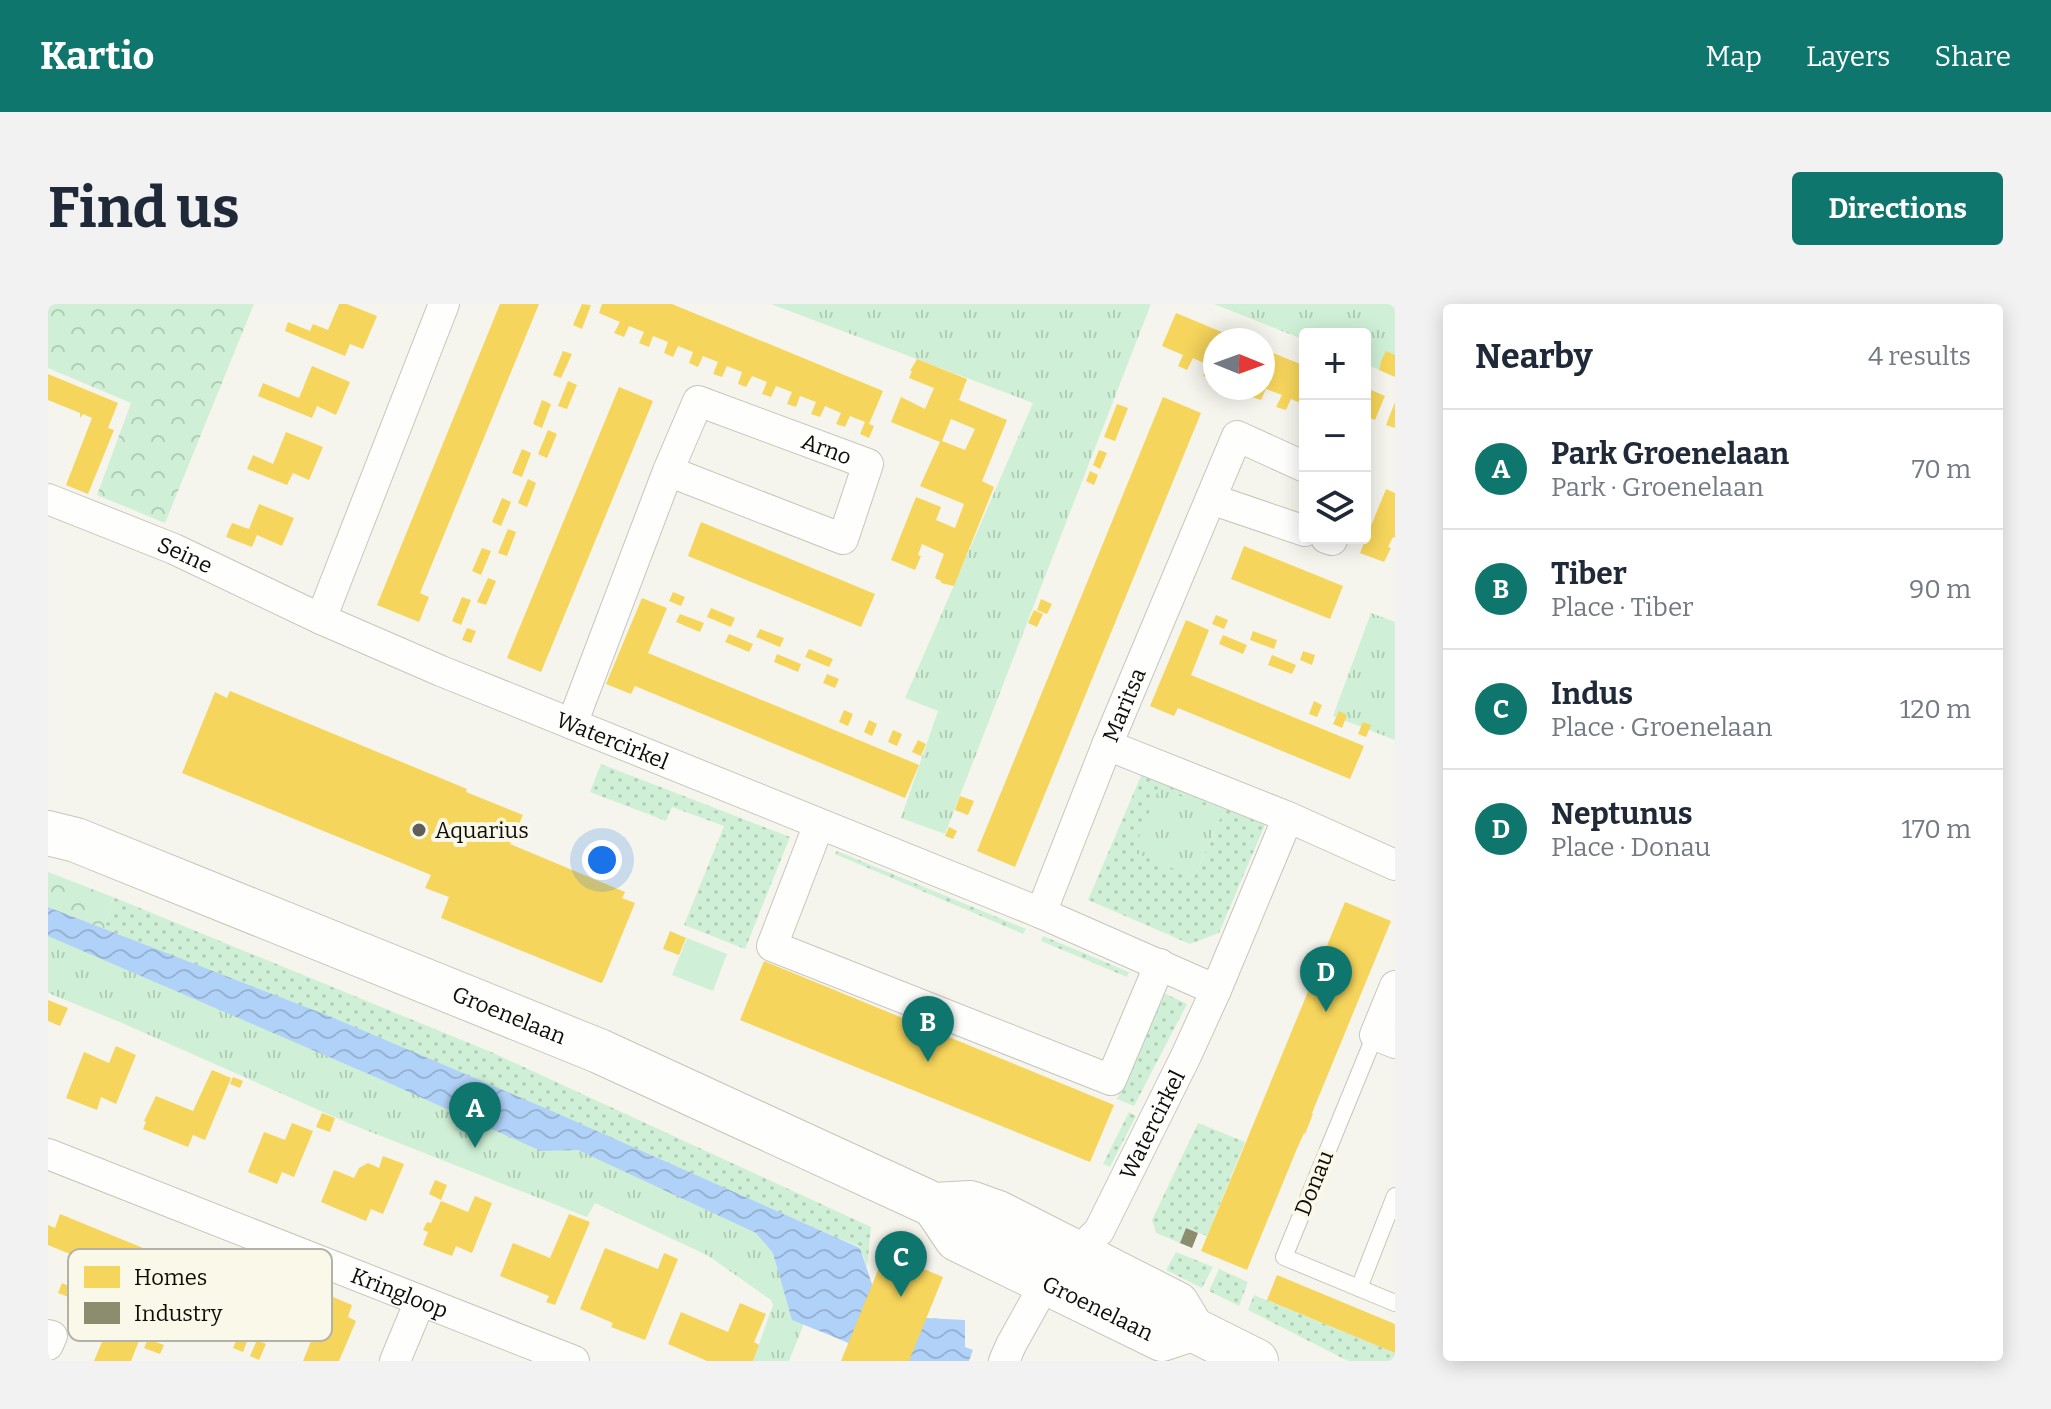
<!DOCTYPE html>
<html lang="en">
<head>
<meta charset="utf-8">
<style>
  body { margin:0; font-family:Bitter,serif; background:#f2f2f3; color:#1f2937 }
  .controls { position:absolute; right:24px; top:24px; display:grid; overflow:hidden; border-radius:8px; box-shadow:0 4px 20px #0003 }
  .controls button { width:72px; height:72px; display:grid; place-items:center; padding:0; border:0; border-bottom:2px solid #e0e1e3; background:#fff; color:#1f2937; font:40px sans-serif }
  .compass { position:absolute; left:1155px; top:24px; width:72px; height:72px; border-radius:50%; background:#fff; box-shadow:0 4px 20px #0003; rotate:91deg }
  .you { position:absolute; left:554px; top:556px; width:28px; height:28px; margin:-20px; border:6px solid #fff; border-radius:50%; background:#1a73e8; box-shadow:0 0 0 12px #1a73e833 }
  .badge { display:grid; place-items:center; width:52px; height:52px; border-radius:50%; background:#0f766e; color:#fff; font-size:26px; font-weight:700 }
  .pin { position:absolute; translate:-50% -66px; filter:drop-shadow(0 2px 4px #0008) }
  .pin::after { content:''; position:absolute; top:42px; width:28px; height:24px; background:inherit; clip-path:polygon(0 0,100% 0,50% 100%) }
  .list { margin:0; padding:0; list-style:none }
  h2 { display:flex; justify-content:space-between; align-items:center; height:104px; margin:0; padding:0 32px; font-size:34px }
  h2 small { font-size:26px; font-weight:400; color:#747a83 }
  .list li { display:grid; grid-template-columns:52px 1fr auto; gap:24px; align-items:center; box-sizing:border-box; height:120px; padding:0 32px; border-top:2px solid #e0e1e3 }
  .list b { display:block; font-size:30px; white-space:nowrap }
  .list p { margin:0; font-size:26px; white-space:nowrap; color:#747a83 }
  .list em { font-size:26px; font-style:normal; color:#747a83 }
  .icon { flex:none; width:44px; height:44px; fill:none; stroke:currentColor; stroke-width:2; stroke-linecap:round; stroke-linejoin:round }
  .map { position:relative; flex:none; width:1347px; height:1057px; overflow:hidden; border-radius:8px }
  header { display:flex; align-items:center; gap:48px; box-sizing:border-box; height:112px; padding:0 40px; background:#0f766e; color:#fff }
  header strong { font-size:38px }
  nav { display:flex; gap:44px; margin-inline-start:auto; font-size:28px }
  .intro { display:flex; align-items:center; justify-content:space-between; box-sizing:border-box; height:192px; padding:0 48px }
  h1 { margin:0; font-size:56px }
  .button { padding:20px 36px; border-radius:8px; background:#0f766e; color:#fff; font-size:28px; font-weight:700 }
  main { display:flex; gap:48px; padding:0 48px }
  aside { flex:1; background:#fff; border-radius:8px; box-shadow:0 4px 20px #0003 }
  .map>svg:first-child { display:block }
  .grass { fill:url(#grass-dots) }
  .forest { fill:url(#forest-crowns) }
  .park { fill:url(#park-tufts) }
  .pitch { fill:#cff0d6 }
  .water { fill:url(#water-waves) }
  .homes { fill:#f6d55c; fill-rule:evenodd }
  .industry { fill:#8c8c6e }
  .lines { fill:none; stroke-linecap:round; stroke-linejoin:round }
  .lane-casing { stroke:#c6c5be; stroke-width:18 }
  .street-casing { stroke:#c6c5be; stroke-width:32 }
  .secondary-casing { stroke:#c6c5be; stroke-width:46 }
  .lane { stroke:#fefefc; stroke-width:16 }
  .street { stroke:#fefefc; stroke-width:30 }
  .secondary { stroke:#fefefc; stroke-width:44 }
  .poi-dot { fill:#5f5e58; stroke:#faf8e9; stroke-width:3 }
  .labels { text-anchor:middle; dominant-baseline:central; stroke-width:8; stroke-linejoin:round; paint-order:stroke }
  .street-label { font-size:22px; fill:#0e0d08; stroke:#faf8e9 }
  .poi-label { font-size:22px; fill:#0e0d08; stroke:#faf8e9; text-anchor:start }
  .key { fill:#faf8e9; stroke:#b3b2a6; stroke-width:2 }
  .key-label { font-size:22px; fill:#0e0d08 }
</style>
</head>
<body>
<header>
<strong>Kartio</strong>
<nav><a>Map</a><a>Layers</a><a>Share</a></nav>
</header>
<div class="intro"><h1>Find us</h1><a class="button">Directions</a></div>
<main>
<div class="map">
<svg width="1347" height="1057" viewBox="0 0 1347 1057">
  <defs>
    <pattern id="grass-dots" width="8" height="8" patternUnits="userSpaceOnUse" patternTransform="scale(2)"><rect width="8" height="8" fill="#cff0d6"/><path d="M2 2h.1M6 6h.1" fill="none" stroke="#b1cdb6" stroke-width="1.8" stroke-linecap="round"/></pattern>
    <pattern id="forest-crowns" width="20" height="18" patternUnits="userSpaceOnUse" patternTransform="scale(2)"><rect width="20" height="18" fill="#cff0d6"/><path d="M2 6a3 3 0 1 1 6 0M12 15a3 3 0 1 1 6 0" fill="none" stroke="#b1cdb6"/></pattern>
    <pattern id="park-tufts" width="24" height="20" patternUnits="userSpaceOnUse" patternTransform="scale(2)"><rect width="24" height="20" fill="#cff0d6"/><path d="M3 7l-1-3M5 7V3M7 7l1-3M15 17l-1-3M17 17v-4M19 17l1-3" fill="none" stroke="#b1cdb6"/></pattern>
    <pattern id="water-waves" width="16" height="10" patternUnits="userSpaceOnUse" patternTransform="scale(2)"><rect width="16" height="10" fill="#b1d2f8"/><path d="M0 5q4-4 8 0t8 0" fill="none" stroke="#97b3d3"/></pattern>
  </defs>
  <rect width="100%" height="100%" fill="#f6f5ed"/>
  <g class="grass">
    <polygon points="553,460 742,533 697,645 636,621 676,522 624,503 618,517 542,488"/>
    <polygon points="1095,467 1161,495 1158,502 1085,547 1146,573 1178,501 1219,516 1171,629 1142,640 1040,596"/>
    <polygon points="789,547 978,625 975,630 787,550"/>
    <polygon points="65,593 443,748 823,923 819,963 812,943 56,625"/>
    <polygon points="995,632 1081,668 1079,673 993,637"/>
    <polygon points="1114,688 1139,700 1086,802 1069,795"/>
    <polygon points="1081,808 1088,812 1062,863 1055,860"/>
    <polygon points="1150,819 1197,838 1159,932 1138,924 1132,939 1108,929 1104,916"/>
    <polygon points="1128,948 1165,963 1154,984 1118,966"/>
    <polygon points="1171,965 1200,978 1191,1002 1161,987"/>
    <polygon points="1206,991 1347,1049 1347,1057 1300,1057 1200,1006"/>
  </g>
  <g class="forest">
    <polygon points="0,0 206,0 117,219 49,191 83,99 0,64"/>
    <polygon points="0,568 65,593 56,625 0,603"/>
  </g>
  <g class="park">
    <polygon points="723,0 1103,0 897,530 853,514 890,407 857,394 985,99"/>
    <polygon points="1166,0 1347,0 1347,72 1317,60 1317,30 1257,30 1257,36"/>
    <polygon points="1323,309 1347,318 1347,436 1285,412"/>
    <polygon points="1111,484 1158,502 1161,495 1178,501 1146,573 1085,548"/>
    <polygon points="0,630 532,843 711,926 734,954 757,1017 741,1057 705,1057 725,1001 723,996 659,951 547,899 539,913 300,819 74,719 0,689"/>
  </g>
  <polygon class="pitch" points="639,634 679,650 665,687 624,671"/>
  <polygon class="water" points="0,603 281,712 504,807 812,944 829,995 878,1014 917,1016 917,1043 925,1046 921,1057 836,1057 796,1037 744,1016 725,949 708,929 530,846 493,847 332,775 0,632"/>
  <g class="homes">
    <polygon points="291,0 299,0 329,12 315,45 302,40 297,52 237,27 240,18 262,27 265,20 280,26"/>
    <polygon points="452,0 491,0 372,289 381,293 371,318 329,301"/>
    <polygon points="534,0 543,1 534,25 525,21"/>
    <polygon points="554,0 624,0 835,87 821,120 826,122 821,134 812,130 817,118 802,112 797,123 788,120 793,109 777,102 772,113 763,110 768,98 752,92 748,103 739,100 744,88 728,82 723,93 714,90 719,78 704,72 698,83 690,80 694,68 679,62 674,73 665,70 670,58 655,52 650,63 641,59 645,48 630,42 625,53 616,49 620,38 605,32 601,43 591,39 596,28 581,22 576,33 566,29 572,18 551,9"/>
    <polygon points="1128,9 1193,36 1167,36 1167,69 1164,76 1155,72 1160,61 1145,54 1139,66 1130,62 1135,51 1114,42"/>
    <polygon points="1215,45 1257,62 1257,101 1243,95 1238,106 1228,103 1234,91 1218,85 1213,96 1204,93 1208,84 1215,84"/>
    <polygon points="515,47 524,50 513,74 505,71"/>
    <polygon points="1338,47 1347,51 1347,73 1331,66 1333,59 1332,59"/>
    <path d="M869,55L919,75L911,96L959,116L934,177L946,183L906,282L893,279V277L887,274L896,250L874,240L870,251L873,252L867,266L843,256L868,193L893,203L888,216L907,224L916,200L872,182L892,138L843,118L853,93L877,105L886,84L861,74L864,67H862ZM903,115L927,125L917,146L894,137Z"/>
    <polygon points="264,62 302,78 288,111 269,102 264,114 210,92 215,79 251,94"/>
    <polygon points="0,70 70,99 60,124 66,126 40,190 18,181 44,114 35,110 32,114 32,109 0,96"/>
    <polygon points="520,77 529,81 519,105 510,102"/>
    <polygon points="571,83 605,97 493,368 459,354"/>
    <polygon points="1323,86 1337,92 1327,116 1317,112 1317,100"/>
    <polygon points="1115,93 1153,109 967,563 929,547"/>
    <polygon points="494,96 503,100 494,124 485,120"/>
    <polygon points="1347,98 1347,124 1338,121"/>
    <polygon points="1069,100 1080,104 1067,137 1056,133"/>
    <polygon points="500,126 509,130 499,154 490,150"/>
    <polygon points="238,128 275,143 261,176 245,169 239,181 199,165 205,151 225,160"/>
    <polygon points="474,145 483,149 474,173 464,169"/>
    <polygon points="1051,146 1059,149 1052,165 1045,161"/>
    <polygon points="1042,167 1050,171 1046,181 1038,177"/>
    <polygon points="480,175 488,179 479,203 470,199"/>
    <polygon points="1338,185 1347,189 1347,234 1345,233 1340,243 1343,244 1336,258 1312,249"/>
    <polygon points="454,194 463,198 453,222 444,218"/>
    <polygon points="211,200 246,214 234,242 209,231 204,243 178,233 184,219 201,225"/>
    <polygon points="653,218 827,290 813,323 640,252"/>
    <polygon points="460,225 468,228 459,252 450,249"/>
    <polygon points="1196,242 1295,282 1282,315 1183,275"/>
    <polygon points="434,244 443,247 433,271 424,267"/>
    <polygon points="440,274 448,277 438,301 429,298"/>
    <polygon points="625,288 637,293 633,302 621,297"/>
    <polygon points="414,293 423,296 413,321 404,317"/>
    <polygon points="594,294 619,304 600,349 871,461 857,494 587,382 583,390 558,380"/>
    <polygon points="993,295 1004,300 999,310 989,306"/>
    <polygon points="663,304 687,314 683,323 659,313"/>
    <polygon points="986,306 995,310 989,323 980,319"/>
    <polygon points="632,310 656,319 652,328 628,318"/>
    <polygon points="1168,311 1180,316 1176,325 1164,320"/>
    <polygon points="1138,316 1161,326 1143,371 1316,442 1302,475 1130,404 1126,412 1102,402"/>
    <polygon points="419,324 428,327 423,339 414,336"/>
    <polygon points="712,325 736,334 732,343 708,333"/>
    <polygon points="1205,327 1229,336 1226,345 1202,336"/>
    <polygon points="681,330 705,340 701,348 677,338"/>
    <polygon points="1175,331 1199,341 1195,350 1171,340"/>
    <polygon points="761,345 785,355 781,363 757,353"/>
    <polygon points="1255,347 1267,351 1264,361 1252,356"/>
    <polygon points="729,350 753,360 750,368 726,358"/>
    <polygon points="1224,351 1248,361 1244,370 1220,361"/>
    <polygon points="779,370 791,375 787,384 775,379"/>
    <polygon points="182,387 419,485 418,488 475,511 462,540 577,588 574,594 587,599 555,677 553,679 393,614 401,593 377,584 383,571 134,469 167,388 179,394"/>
    <polygon points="1266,397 1274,401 1269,413 1261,410"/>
    <polygon points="796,406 805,410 800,422 791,418"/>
    <polygon points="1291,407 1299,411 1294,424 1285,420"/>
    <polygon points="821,416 829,420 824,432 816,428"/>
    <polygon points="1315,418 1323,421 1318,433 1310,430"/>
    <polygon points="845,426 854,430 849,442 840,438"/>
    <polygon points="870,436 878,440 873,452 864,448"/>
    <polygon points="912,492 926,497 920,511 907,506"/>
    <polygon points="901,523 909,527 905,535 897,532"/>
    <polygon points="1297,598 1343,617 1264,809 1265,810 1257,830 1256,829 1248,847 1199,966 1153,947"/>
    <polygon points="622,627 638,634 631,651 615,645"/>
    <polygon points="716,657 1066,801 1042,858 692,716"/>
    <polygon points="0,696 20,704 12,722 0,717"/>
    <polygon points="68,742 88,751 68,800 53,793 49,806 18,794 36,748 61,759"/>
    <polygon points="164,766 183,774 157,836 145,831 140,843 95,825 98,818 96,817 108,792 145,807"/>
    <polygon points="185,773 195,777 192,784 182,780"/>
    <polygon points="274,809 287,814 282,828 268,823"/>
    <polygon points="244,819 265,827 246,873 234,868 229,880 200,868 216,828 237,836"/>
    <polygon points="335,852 356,860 335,910 323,905 318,917 273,898 286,866 306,874 311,864 320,859 331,864"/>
    <polygon points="387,876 399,881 393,896 381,890"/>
    <polygon points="427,892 444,899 424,949 408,942 404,952 375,941 380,928 375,926 379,918 383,919 393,897 420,908"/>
    <polygon points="12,910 217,994 204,1025 0,941 0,921 7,924"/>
    <polygon points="521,910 542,918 507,1001 498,998 501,992 452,972 465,939 502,954"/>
    <polygon points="557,944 610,965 616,949 630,955 597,1036 563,1023 565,1019 532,1005"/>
    <polygon points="837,949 895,973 861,1057 793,1057"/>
    <polygon points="1229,971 1347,1020 1347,1049 1219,996"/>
    <polygon points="14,979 30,986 26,995 10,989"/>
    <polygon points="273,988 304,1001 300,1013 308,1017 291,1057 255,1057 276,1005 268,1002"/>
    <polygon points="692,999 718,1010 706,1038 711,1041 705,1057 659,1057 620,1040 633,1008 680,1028"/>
    <polygon points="166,1018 175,1021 168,1038 159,1034"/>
    <polygon points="62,1019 93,1032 83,1057 46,1057"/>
    <polygon points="192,1028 201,1032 195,1048 185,1044"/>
    <polygon points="100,1035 116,1041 112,1050 96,1044"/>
    <polygon points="209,1036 218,1040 211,1056 202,1052"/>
  </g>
  <polygon class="industry" points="1138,924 1150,929 1144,944 1132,939"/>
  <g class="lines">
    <defs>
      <g id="lane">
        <polyline points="1327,731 1236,953 1347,999"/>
        <polyline points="1311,984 1347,892"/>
      </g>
      <g id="street">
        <path id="s1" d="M396,0L273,315L393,367L993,609L1168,686"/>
        <path id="s2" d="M0,195L126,245L273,315"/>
        <polyline points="1163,195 1257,227"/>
        <polyline points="1278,234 1284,236 1284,234"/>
        <path id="s3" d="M524,420L620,167L650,97L820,160L795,235L620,167"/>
        <polyline points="1059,441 1240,513"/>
        <polyline points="771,520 724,642 1063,776 1112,660"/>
        <path id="s4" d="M993,609L1059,441L1189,132L1257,163"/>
        <polyline points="1347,682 1327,731 1347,739"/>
        <path id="s5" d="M0,850L526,1057"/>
        <polyline points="0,1031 4,1032 0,1041"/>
        <polyline points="347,1057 372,997"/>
        <path id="s6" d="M956,1057L963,1041L998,978L1051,927L1138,752L1168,686L1240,513L1347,561"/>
      </g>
      <g id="secondary">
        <path id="s7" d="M0,529L28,536L551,747L886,901L922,899L950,909L1129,1000L1144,1025L1208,1057"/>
        <path id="s8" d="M886,901L909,935L1114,1035L1144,1025"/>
      </g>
    </defs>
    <use href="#lane" class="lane-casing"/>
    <use href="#street" class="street-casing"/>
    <use href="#secondary" class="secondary-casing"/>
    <use href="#lane" class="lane"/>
    <use href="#street" class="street"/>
    <use href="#secondary" class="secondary"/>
  </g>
  <circle class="poi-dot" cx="371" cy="526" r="8"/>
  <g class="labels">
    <g class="street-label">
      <text stroke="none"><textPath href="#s3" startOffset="484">Arno</textPath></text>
      <text stroke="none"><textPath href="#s2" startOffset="148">Seine</textPath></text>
      <text stroke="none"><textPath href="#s4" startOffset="224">Maritsa</textPath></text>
      <text stroke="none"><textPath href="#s1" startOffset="654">Watercirkel</textPath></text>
      <text stroke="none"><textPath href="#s7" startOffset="496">Groenelaan</textPath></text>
      <text stroke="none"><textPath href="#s6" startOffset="282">Watercirkel</textPath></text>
      <text transform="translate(1266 879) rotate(-68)">Donau</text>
      <text stroke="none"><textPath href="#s5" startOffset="378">Kringloop</textPath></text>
      <text stroke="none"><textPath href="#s8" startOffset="198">Groenelaan</textPath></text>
    </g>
    <g class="poi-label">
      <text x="387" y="526">Aquarius</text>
    </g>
  </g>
  <rect x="20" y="945" width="264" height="92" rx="12" class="key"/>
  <rect x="36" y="962" width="36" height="22" fill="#f6d55c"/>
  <rect x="36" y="998" width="36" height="22" fill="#8c8c6e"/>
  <g class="key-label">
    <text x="86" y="981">Homes</text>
    <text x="86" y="1017">Industry</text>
  </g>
</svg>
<div class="controls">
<button>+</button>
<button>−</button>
<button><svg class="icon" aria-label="layers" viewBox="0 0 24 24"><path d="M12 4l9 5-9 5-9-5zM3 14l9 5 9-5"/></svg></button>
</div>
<svg class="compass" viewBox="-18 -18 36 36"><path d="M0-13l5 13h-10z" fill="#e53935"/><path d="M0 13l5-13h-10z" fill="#747a83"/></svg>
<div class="you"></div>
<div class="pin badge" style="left:427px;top:844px">A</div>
<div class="pin badge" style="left:880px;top:758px">B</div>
<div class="pin badge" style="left:853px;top:993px">C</div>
<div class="pin badge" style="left:1278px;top:708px">D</div>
</div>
<aside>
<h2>Nearby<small>4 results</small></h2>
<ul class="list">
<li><span class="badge">A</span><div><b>Park Groenelaan</b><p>Park · Groenelaan</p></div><em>70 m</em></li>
<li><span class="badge">B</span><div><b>Tiber</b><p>Place · Tiber</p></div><em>90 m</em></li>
<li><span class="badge">C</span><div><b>Indus</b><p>Place · Groenelaan</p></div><em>120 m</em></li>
<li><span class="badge">D</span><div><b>Neptunus</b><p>Place · Donau</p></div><em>170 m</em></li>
</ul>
</aside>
</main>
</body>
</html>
